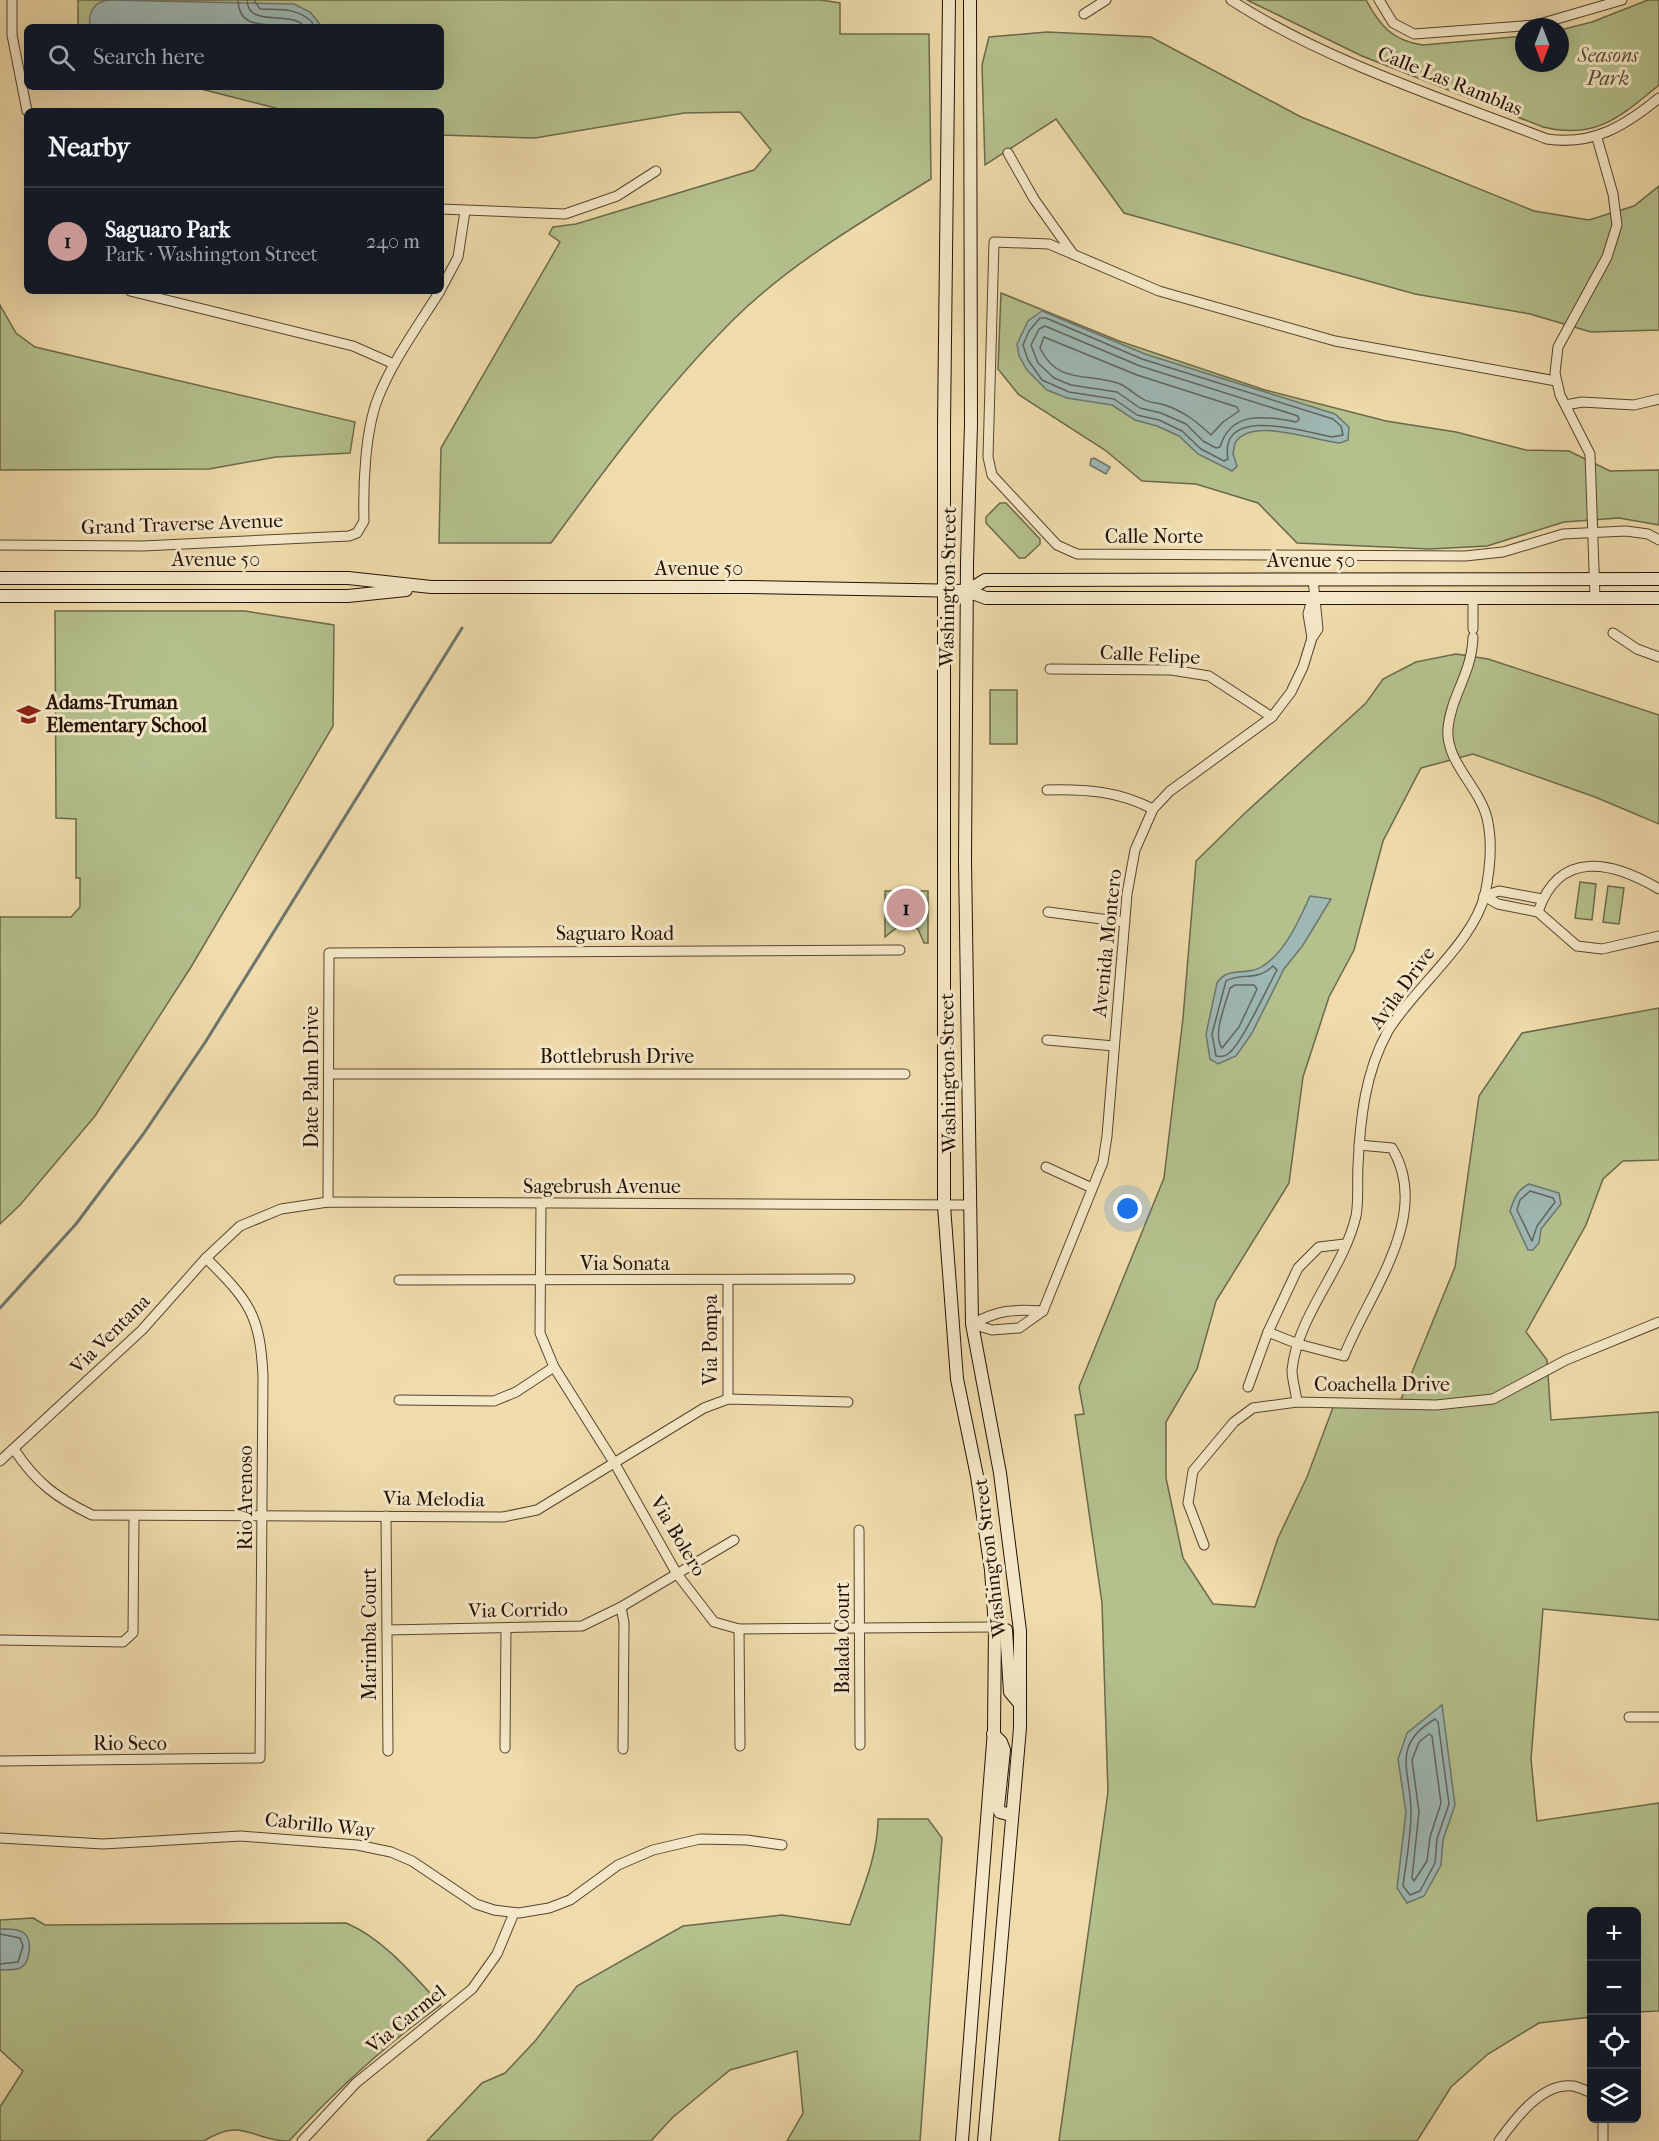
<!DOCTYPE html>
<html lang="en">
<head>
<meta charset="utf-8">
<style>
  body { margin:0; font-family:"IM FELL French Canon",serif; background:#20242c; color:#f1f3f6 }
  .controls { position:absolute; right:18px; bottom:18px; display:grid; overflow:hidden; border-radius:9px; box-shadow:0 6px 24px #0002 }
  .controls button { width:54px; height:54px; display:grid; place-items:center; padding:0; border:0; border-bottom:2px solid #363941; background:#171b24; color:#f1f3f6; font:30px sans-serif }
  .compass { position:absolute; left:1515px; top:18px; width:54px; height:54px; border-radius:50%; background:#171b24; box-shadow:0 6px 24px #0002; rotate:180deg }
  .you { position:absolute; left:1128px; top:1209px; width:21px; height:21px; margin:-15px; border:4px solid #fff; border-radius:50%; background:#1a73e8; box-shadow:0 0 0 9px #1a73e833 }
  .badge { display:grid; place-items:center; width:39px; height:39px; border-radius:50%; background:#c59692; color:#111; font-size:20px; font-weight:700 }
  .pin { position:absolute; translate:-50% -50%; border:3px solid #fff; box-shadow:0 2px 6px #0006 }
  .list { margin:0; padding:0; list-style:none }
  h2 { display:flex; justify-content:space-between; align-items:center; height:78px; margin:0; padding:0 24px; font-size:26px }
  h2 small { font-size:20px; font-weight:400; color:#9ea1a6 }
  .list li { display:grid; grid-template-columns:39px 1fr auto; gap:18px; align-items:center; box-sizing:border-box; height:108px; padding:0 24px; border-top:2px solid #363941 }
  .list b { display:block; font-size:22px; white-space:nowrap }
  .list p { margin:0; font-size:20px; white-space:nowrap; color:#9ea1a6 }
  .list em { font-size:20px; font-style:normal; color:#9ea1a6 }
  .icon { flex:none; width:33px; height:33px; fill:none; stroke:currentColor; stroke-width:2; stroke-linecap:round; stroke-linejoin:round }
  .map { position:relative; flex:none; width:1659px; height:2141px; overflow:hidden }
  .search { position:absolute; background:#171b24; box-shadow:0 6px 24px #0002; left:24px; top:24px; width:420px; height:66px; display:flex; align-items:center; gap:15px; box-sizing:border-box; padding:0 21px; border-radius:9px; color:#9ea1a6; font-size:22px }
  .panel { position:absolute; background:#171b24; box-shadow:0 6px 24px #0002; left:24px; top:108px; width:420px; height:186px; border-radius:9px }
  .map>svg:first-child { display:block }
  .green { fill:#b4c18d; stroke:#6c694a; stroke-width:1.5 }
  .water { fill:#9eb8b4; stroke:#6d756f; stroke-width:1.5 }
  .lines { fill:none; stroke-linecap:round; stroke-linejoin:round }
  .shore { stroke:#60645e; stroke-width:1.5 }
  .stream { stroke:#6d756f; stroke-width:3 }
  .minor-casing { stroke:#564430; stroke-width:11 }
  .secondary-casing { stroke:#231107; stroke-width:14 }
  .minor { stroke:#f5e8c8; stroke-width:9 }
  .secondary { stroke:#f5e8c8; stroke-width:12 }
  .labels { text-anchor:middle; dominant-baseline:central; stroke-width:6; stroke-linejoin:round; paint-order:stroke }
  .park-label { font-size:20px; font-style:italic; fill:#564f36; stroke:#f5e8c8 }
  .street-label { font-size:20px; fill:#231107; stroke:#f5e8c8 }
  .poi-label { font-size:20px; font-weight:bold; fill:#231107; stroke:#f5e8c8; text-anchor:start }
</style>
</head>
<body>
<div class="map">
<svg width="1659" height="2141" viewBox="0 0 1659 2141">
  <rect width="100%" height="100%" fill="#efdbab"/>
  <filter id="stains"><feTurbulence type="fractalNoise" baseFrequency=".00333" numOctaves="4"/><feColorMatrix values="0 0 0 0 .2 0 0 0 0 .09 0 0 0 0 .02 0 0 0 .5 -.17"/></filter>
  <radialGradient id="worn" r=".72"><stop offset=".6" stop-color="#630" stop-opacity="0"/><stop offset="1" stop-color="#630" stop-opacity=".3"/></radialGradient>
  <g class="green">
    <path d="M78,0H821L840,3V34H929L931,179C863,221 789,264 732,321C664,389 608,465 551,543H439L441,448L560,242L549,234L553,227L576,224L754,170L771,150L740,112L684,113L535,138L441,135V111H287L193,87H441V27H78Z"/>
    <path d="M1247,0H1366C1380,26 1393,41 1423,45L1524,36V63H1560V30L1592,22L1648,0H1659V85C1620,117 1596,140 1543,127L1362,56Z"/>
    <polygon points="1047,32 1151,37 1301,117 1534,211 1589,220 1634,206 1659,186 1659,330 1591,332 1530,314 1415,294 1124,213 1056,119 985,165 982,65 989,37"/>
    <polygon points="1001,293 1119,341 1265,390 1386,421 1456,432 1526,450 1569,451 1610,471 1659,470 1659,525 1619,518 1564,522 1487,546 1430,549 1297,543 1258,503 1196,484 1142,481 1105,450 1019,395 998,369"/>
    <polygon points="0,305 16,333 35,347 355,422 350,453 276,457 209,469 0,470"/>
    <polygon points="1000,503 1006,503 1040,539 1040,544 1025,558 1019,558 986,523 986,517"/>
    <polygon points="55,611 245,611 334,625 333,726 191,967 95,1116 20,1205 0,1224 0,917 71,917 80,907 80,878 76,878 76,819 56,818"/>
    <polygon points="1456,654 1488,659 1659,715 1659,824 1595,797 1473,754 1421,768 1383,841 1354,950 1329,997 1303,1077 1289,1183 1216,1301 1197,1369 1166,1422 1166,1478 1183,1558 1213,1604 1255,1607 1278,1538 1307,1477 1335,1402 1399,1404 1455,1267 1479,1096 1522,1033 1659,1008 1659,1160 1623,1161 1603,1179 1586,1225 1526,1332 1547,1360 1551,1420 1659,1412 1659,1620 1543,1609 1531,1759 1537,1821 1659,1803 1659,2011 1637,2012 1636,1912 1592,1912 1591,2017 1539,2023 1488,2054 1451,2087 1417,2141 1059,2141 1108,1792 1102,1603 1075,1415 1084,1414 1079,1387 1164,1178 1183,1018 1196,861 1246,812 1366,703 1383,679 1416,662"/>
    <rect x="990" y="690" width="27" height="54"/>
    <polygon points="1580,882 1596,884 1592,920 1575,918"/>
    <polygon points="1608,886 1624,888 1619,924 1603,922"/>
    <path d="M885,891H928V943H924L918,929C903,920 896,928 885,937Z"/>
    <path d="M878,1819H928L942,1838L920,2141H787L803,2113L797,2051L730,2070L672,2118L651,2141H427L482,2083L505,2073L536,2040L577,1986L683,1926L782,1915L850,1925C862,1891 878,1855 878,1819Z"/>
    <path d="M33,1918L45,1925L346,1923C384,1939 413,1975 441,2005C385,2045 336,2090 289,2141C252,2141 243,2116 204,2141H0V2107L23,2071L0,2050V1920Z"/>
  </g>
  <g class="water">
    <path d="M109,0L294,4L310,12L319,23L318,27H90C88,12 94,2 109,0Z"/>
    <path d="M1042,311L1145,354L1335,414L1349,427L1348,440L1340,443C1314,441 1251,416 1235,443L1233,454L1237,466L1232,471L1198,454L1179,436L1157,426L1135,420L1112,405L1067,398L1047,390L1027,370L1019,356L1017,344L1028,321Z"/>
    <polygon points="1094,458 1110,467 1106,474 1090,465 1091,459"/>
    <path d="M1310,896L1331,899L1303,945L1284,969L1252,1033L1236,1056L1218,1064L1210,1059L1206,1034L1217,983C1228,965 1247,977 1263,966C1286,951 1299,920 1310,896Z"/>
    <path d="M1529,1184L1559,1193L1561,1204L1541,1229L1539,1243L1533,1250H1528L1510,1211C1514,1199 1517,1190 1529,1184Z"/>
    <polygon points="1442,1705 1455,1805 1443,1840 1441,1865 1424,1896 1407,1903 1397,1888 1406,1812 1398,1759 1407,1733"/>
    <path d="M0,1929C7,1929 18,1928 24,1933C33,1940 30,1964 20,1968C14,1971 6,1969 0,1970Z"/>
  </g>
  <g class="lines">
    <g class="shore">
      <path d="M238,0C239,32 270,22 292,27"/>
      <path d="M247,0C248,29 291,9 305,27"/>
      <path d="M254,0L260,9C280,10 296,7 312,22L313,27"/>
      <path d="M1040,318H1046L1142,359L1333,419L1341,426L1343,435L1332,437C1306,432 1218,404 1228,459L1224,461L1201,449L1182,431L1159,420L1137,415L1114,399L1069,392L1042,380L1028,360L1023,345L1029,331Z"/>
      <path d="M1045,326L1140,366L1298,416L1299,420L1296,422C1266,416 1231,410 1220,447L1216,448L1203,441L1186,424L1161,413L1140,408L1117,392L1071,385L1054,378L1038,363L1031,345L1039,329Z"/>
      <path d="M1044,337L1137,375L1237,407L1239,411L1223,422L1211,435C1197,422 1185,412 1165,405C1159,403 1149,403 1143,399C1135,395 1129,388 1120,384C1089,372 1058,386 1040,348Z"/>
      <path d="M1273,966L1277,970C1267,988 1242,1043 1229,1053C1225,1057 1221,1057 1216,1056L1212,1034L1226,981C1242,972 1256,982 1273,966Z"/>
      <path d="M1235,985H1254L1257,989L1239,1027L1222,1048C1212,1034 1226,1004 1230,988Z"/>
      <polygon points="1530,1191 1553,1198 1555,1202 1537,1226 1532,1241 1517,1210 1520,1200"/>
      <path d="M1435,1719L1438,1722L1449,1804L1437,1839L1435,1863L1420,1891L1410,1895L1403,1886C1406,1862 1411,1837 1411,1812C1411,1771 1390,1746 1435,1719Z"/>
      <polygon points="1429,1734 1432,1736 1441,1803 1430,1837 1427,1861 1414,1881 1412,1878 1419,1812 1412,1760 1419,1742"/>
      <polyline points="0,1934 20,1938 23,1946 18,1962 0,1964"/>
    </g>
    <polyline class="stream" points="0,1308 76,1224 144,1133 206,1041 462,628"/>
    <defs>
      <g id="minor">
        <polyline points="12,0 12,35 27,111"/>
        <path d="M1231,0C1323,60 1444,99 1547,139C1592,146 1625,126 1659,98"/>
        <polyline points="1379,0 1393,23 1414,34 1536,25 1622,0"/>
        <polyline points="1084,14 1106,0"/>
        <polyline points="1008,153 1034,199 1073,254"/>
        <polyline points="441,209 565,214 617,196 656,171"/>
        <polyline points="441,289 458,257 465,211"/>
        <polyline points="130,291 353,346 394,364"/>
        <polyline points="1556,381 1335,341 1159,291 1049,244 994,242 988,457 992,475 1057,545 1077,554 1465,556 1503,552 1563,534 1626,531 1648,534 1659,540"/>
        <polyline points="1566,405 1582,402 1634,405 1659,399"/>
        <path d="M0,545L143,546L349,536L357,533L364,521C363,485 365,431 378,398C393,360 418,326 440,291"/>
        <polyline points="1473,598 1473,629"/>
        <polyline points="1595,598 1590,454 1560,395 1555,373 1558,347 1607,257 1617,225 1613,194 1597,138"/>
        <polyline points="1613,633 1637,649 1659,657"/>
        <polyline points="1312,638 1308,614 1312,599"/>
        <polyline points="1050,669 1171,670 1209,676 1272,717"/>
        <path d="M1047,790C1086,789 1118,791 1153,809"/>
        <polyline points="1484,896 1498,904 1538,912 1577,946 1602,949 1659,936"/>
        <polyline points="1484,896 1499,891 1542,899"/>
        <polyline points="1048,912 1125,922"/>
        <path d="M1538,912C1559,849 1612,861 1659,889"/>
        <polyline points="1047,1040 1114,1046"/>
        <polyline points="329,1074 905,1074"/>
        <polyline points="1046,1167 1092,1188"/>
        <polyline points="328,1202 329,953 900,950"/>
        <polyline points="541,1204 540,1333 554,1367 615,1464 677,1574 714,1622 739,1629 995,1627"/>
        <path d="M1345,1244L1319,1247L1298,1268L1268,1332L1298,1344L1344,1356C1368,1294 1433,1216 1392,1148L1359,1145"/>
        <polyline points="399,1280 850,1279"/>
        <polyline points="728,1281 728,1399"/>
        <polyline points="972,1324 992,1330 1019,1328 1043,1311 1103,1162 1107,1136 1127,894 1135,850 1153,809 1170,791 1272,717 1291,692 1303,667 1312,638 1318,629 1313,579"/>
        <path d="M972,1324C999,1310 1012,1309 1043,1311"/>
        <polyline points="1248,1387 1268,1332"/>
        <polyline points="399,1400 494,1401 516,1392 554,1367"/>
        <path d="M1297,1402C1296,1392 1292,1380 1292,1370C1298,1314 1343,1271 1356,1216C1359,1201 1357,1182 1358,1166C1360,1120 1365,1072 1388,1031C1413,989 1474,942 1485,894C1490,870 1493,843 1487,818C1479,786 1445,762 1448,728C1451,696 1472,673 1473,637"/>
        <path d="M14,1449C36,1483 57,1498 92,1515L503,1517L537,1510L704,1408L728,1399L848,1402"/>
        <polyline points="0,1461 142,1330 206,1258 240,1226 281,1209 328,1202 968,1205"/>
        <polyline points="386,1516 388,1751"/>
        <polyline points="859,1530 860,1745"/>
        <polyline points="1204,1545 1188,1503 1193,1471 1234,1422 1253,1408 1297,1402 1436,1405 1493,1399 1566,1360 1659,1322"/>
        <polyline points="621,1607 624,1623 623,1749"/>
        <polyline points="739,1629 740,1746"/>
        <polyline points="387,1630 582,1626 621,1607 734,1540"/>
        <polyline points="0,1640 123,1642 133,1633 134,1517"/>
        <polyline points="1629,1717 1659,1717"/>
        <polyline points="505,1748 506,1629"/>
        <path d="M0,1761L260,1758L263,1376C260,1314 249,1301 206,1258"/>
        <polyline points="0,1838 103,1844 241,1836 357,1845 391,1852 412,1861 476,1904 494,1910 519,1913 549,1908 570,1900 618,1865 653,1850 700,1839 747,1840 782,1845"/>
        <polyline points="302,2141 356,2083 472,1989 497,1954 514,1913"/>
        <path d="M1499,2141C1515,2119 1542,2082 1573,2086C1579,2087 1586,2091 1592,2093"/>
        <polyline points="1603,2141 1603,2118"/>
      </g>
      <g id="secondary">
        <polyline points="949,0 944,425 944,1206 957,1379 977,1476 991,1570 995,1627 994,1730 962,2141"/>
        <polyline points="970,0 971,424 967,563 965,861 972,1324 1000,1473 1020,1631 1020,1728 984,2141"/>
        <polyline points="0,578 348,578 431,587 748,587 967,591 986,598 1659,598"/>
        <polyline points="967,591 985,580 1659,579"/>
        <polyline points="0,596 348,596 406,590"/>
        <polyline points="995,1627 1006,1630 1010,1692 1020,1704"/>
        <polyline points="993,1734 1001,1742 1004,1750 998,1807 1000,1812 1011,1815"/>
      </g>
    </defs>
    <use href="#minor" class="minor-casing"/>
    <use href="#secondary" class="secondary-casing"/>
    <use href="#minor" class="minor"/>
    <use href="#secondary" class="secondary"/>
  </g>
  <defs>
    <symbol id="school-bare" viewBox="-9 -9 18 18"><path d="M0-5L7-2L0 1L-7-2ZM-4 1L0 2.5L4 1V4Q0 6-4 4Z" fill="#8f2418" stroke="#f5e8c8" stroke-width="2.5" paint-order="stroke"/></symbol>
  </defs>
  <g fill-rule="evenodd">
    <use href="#school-bare" x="12" y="698" width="33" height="33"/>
  </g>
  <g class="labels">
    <g class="park-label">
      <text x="1608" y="55">Seasons<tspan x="1608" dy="23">Park</tspan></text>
    </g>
    <g class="street-label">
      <text transform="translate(1450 81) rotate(22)">Calle Las Ramblas</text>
      <text transform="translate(182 524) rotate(-2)">Grand Traverse Avenue</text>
      <text x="1154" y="536">Calle Norte</text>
      <text x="216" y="559">Avenue 50</text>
      <text x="1311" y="560">Avenue 50</text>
      <text x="699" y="568">Avenue 50</text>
      <text transform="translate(948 587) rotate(-89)">Washington Street</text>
      <text transform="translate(1150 655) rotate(3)">Calle Felipe</text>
      <text x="615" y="933">Saguaro Road</text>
      <text transform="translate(1107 943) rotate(-84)">Avenida Montero</text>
      <text transform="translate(1402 988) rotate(-54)">Avila Drive</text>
      <text x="617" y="1056">Bottlebrush Drive</text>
      <text transform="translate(948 1073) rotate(-91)">Washington Street</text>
      <text transform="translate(311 1077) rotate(-90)">Date Palm Drive</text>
      <text x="602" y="1186">Sagebrush Avenue</text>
      <text x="625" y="1263">Via Sonata</text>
      <text transform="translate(110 1334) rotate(-45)">Via Ventana</text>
      <text transform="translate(710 1340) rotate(-90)">Via Pompa</text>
      <text x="1382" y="1384">Coachella Drive</text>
      <text transform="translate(245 1498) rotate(-90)">Rio Arenoso</text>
      <text transform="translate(434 1499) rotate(1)">Via Melodia</text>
      <text transform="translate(678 1536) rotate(59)">Via Bolero</text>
      <text transform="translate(990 1558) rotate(-97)">Washington Street</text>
      <text transform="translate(518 1610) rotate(-1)">Via Corrido</text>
      <text transform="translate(369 1634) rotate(-90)">Marimba Court</text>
      <text transform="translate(842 1638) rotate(-90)">Balada Court</text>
      <text x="130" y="1743">Rio Seco</text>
      <text transform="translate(320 1825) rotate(6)">Cabrillo Way</text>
      <text transform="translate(406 2019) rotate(-39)">Via Carmel</text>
    </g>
    <g class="poi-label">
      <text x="46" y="702">Adams-Truman<tspan x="46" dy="23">Elementary School</tspan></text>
    </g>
  </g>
  <rect width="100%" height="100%" filter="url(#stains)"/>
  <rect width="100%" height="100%" fill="url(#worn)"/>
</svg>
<div class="controls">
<button>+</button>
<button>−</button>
<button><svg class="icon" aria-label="locate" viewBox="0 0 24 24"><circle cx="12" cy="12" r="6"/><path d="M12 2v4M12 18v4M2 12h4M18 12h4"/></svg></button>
<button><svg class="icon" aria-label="layers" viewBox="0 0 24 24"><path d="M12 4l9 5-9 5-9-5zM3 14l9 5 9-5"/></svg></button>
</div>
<svg class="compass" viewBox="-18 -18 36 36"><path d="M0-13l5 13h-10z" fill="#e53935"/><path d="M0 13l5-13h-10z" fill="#9ea1a6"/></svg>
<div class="you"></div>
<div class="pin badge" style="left:906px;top:908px">1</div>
<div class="search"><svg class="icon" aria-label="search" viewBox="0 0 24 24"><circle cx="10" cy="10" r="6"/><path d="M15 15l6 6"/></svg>Search here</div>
<section class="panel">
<h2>Nearby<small></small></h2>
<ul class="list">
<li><span class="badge">1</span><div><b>Saguaro Park</b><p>Park · Washington Street</p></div><em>240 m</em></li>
</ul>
</section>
</div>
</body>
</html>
